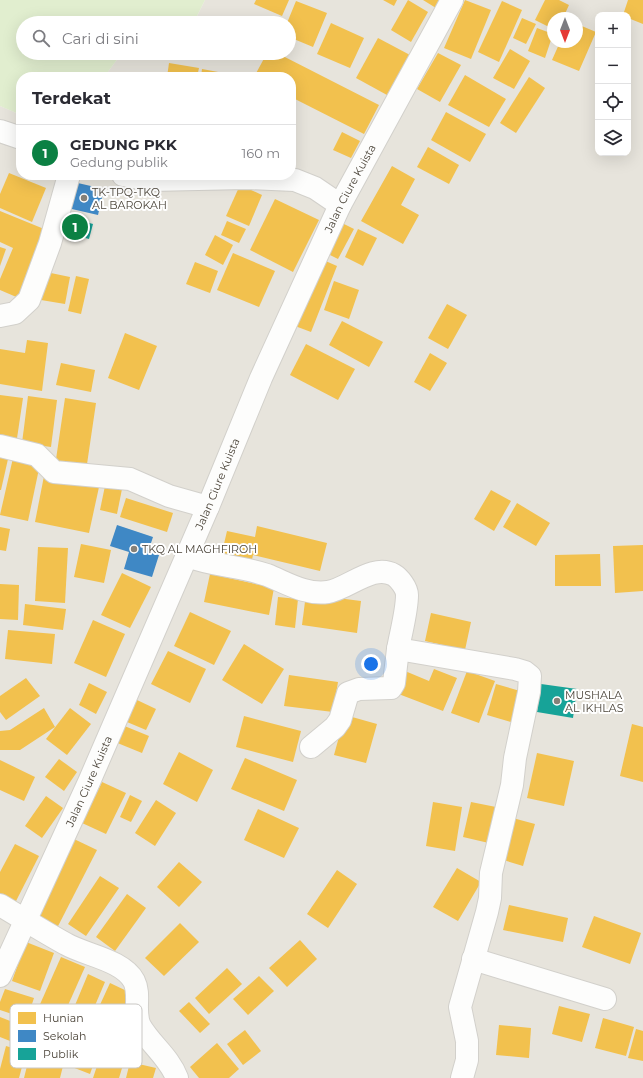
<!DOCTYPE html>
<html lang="id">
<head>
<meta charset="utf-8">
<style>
  body { margin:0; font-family:Montserrat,sans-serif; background:#f7f7f7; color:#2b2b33 }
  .controls { position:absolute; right:12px; top:12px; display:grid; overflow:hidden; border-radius:8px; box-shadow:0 4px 16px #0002 }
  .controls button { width:36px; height:36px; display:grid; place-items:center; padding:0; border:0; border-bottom:1px solid #e1e1e2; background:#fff; color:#2b2b33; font:20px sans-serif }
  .compass { position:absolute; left:547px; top:12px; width:36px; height:36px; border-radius:50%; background:#fff; box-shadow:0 4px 16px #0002; rotate:180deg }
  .you { position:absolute; left:371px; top:664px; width:14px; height:14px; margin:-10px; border:3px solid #fff; border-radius:50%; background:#1a73e8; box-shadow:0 0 0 6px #1a73e833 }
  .badge { display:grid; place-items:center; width:26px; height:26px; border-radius:50%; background:#0b8043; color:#fff; font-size:13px; font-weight:700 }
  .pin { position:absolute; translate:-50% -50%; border:2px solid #fff; box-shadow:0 1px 4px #0006 }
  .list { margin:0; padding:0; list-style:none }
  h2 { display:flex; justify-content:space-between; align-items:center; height:52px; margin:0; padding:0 16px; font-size:17px }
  h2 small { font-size:13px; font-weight:400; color:#7c7c81 }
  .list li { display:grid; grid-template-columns:26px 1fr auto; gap:12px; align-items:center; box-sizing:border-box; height:56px; padding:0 16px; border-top:1px solid #e1e1e2 }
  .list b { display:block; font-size:15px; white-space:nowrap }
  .list p { margin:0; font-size:13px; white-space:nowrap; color:#7c7c81 }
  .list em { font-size:13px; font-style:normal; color:#7c7c81 }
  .icon { flex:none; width:22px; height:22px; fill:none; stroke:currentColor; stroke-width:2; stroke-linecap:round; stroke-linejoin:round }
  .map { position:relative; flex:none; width:643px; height:1078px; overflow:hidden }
  .search { position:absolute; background:#fff; box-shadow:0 4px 16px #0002; left:16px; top:16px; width:280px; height:44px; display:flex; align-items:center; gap:10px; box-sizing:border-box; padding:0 14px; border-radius:22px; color:#7c7c81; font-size:15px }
  .panel { position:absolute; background:#fff; box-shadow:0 4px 16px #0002; left:16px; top:72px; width:280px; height:108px; border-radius:16px }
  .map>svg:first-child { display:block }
  .residential { fill:#e7e4dc; fill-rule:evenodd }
  .green { fill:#e1eecf }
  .homes { fill:#f2c14e }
  .schools { fill:#3f88c5 }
  .public { fill:#17a398 }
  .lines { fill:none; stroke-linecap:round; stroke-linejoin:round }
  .minor-casing { stroke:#d2d0cb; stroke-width:24 }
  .minor { stroke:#fdfdfc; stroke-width:22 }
  .poi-dot { fill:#868178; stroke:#fff; stroke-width:1.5 }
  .labels { text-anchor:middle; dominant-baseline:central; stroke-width:4; stroke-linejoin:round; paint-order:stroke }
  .street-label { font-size:11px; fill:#4b4439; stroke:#fff }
  .poi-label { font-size:11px; fill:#4b4439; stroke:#fff; text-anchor:start }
  .key { fill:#fff; stroke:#c9c7c4; stroke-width:1 }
  .key-label { font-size:11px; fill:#4b4439 }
</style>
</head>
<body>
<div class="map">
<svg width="643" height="1078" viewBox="0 0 643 1078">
  <rect width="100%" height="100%" fill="#f4f2ee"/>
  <path class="residential" d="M205,0H643V1078H0V106L21,115V175H291V77H104L122,53H289V23H190L194,22ZM598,15H628V153H598ZM553,18H577V42H553Z"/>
  <polygon class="green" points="0,0 205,0 194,22 190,23 23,23 23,53 122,53 104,77 21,77 21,115 0,106"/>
  <g class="homes">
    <polygon points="256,0 289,0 282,16 254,4"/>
    <polygon points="383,0 397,0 394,6"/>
    <polygon points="408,0 428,12 411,42 391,30"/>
    <polygon points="423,0 441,0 436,8"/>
    <polygon points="465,0 491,10 471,59 444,48"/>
    <polygon points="545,0 559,0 569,5 563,18 553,18 553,29 535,20"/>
    <polygon points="628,0 643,0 643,24 628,18 628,15 623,15"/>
    <polygon points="296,1 327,13 313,47 289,37 289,23 287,23"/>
    <polygon points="502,1 522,10 499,62 478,52"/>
    <polygon points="522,18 536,24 526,44 513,38"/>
    <polygon points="331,23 364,38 350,68 317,54"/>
    <polygon points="577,24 596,32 579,71 552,60 560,42 577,42"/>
    <polygon points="537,28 553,34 545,58 528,51"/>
    <polygon points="378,38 410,55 387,95 356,78"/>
    <polygon points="510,49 530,61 514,89 493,78"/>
    <polygon points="267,53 277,53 379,105 364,134 291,97 291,77 254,77"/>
    <polygon points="438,53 461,65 440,102 417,89"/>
    <polygon points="169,63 199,68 197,77 167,77"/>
    <polygon points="202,69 229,74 229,77 201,77"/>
    <polygon points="465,75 506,99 489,127 448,105"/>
    <polygon points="529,77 545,88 516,133 500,123"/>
    <polygon points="446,112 486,134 470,162 431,140"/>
    <polygon points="342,132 360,141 351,158 333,150"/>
    <polygon points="428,147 459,165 449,184 417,167"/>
    <polygon points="392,166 415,179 401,205 419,215 403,244 361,221"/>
    <polygon points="9,173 46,188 32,222 0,208 0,194"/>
    <polygon points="240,185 262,195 249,226 226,216"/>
    <polygon points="275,199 319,220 293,272 250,250"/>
    <polygon points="0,211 49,231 21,299 0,290 0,279 13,248 0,242"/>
    <polygon points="227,221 246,229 239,243 221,235"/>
    <polygon points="340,222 354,229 338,259 324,252"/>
    <polygon points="358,229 377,238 363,266 345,257"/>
    <polygon points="215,235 233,245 223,265 205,255"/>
    <polygon points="0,247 6,249 0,266"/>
    <polygon points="233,253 275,271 259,307 217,290"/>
    <polygon points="321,259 337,266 311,332 295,326"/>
    <polygon points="195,262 218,271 210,293 186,284"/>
    <polygon points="46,272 70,277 65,304 41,300"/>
    <polygon points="76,276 89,279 81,314 68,311"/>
    <polygon points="334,281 359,290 349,319 324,310"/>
    <polygon points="447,304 467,315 448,349 428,338"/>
    <polygon points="342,321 383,342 369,367 329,345"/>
    <polygon points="125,333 157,346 139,390 108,378"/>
    <polygon points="27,340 48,343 42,391 0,384 0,349 25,353"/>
    <polygon points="306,344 355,369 338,400 290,375"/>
    <polygon points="430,353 447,363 430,391 414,382"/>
    <polygon points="61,363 95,370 91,392 56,385"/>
    <polygon points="0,395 23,398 16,445 0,443"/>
    <polygon points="28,396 57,400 51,447 22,443"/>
    <polygon points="65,398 96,403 86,471 55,466"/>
    <polygon points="0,457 8,459 1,490 0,490"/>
    <polygon points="13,458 40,464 28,521 0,515"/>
    <polygon points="44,476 99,487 89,533 35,522"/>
    <polygon points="106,481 123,484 117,514 100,510"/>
    <polygon points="491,490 511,501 494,531 474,519"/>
    <polygon points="126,498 173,513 167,532 120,517"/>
    <polygon points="517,503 550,523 536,546 503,527"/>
    <polygon points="257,526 327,543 320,571 253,555 250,569 220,561 227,531 255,537"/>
    <polygon points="0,527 10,529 6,551 0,550"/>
    <polygon points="81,544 111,550 104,583 74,577"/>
    <polygon points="643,545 643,591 615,593 613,546"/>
    <polygon points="38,547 68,548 65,603 35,601"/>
    <polygon points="600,554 601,586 555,586 555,555"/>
    <polygon points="122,573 151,587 130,628 101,615"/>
    <polygon points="210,574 274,588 269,615 204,602"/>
    <polygon points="0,584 19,585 18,620 0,619"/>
    <polygon points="306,594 361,601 357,633 302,625"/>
    <polygon points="278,597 298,599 295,628 275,625"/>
    <polygon points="25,604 66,609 63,630 23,625"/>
    <polygon points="190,612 231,631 214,665 174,646"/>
    <polygon points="431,613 471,622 465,650 425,641"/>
    <polygon points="93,620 125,634 106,677 74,663"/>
    <polygon points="8,630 55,634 52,664 5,659"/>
    <polygon points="244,644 284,669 262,704 222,680"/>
    <polygon points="168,651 206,669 190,703 151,684"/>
    <polygon points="434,669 457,678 443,711 396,693 405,671 429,681"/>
    <polygon points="467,671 495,681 479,723 451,713"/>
    <polygon points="289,675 338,682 333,712 284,706"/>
    <polygon points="26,678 40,696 6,720 0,712 0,696"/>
    <polygon points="89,683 107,692 96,714 79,705"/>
    <polygon points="496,684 520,691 511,722 487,715"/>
    <polygon points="137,700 156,709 146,730 127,722"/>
    <polygon points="44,708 55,727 20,750 0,750 0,731 10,730"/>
    <polygon points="70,708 91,724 67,755 46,739"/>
    <polygon points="345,715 377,724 366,763 334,755"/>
    <polygon points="244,716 301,731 293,762 236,747"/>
    <polygon points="632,724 643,727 643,782 620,776"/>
    <polygon points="122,725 149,736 142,753 115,742"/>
    <polygon points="179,752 213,770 197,802 163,784"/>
    <polygon points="537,753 574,761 564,806 527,798"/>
    <polygon points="245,758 297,780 284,811 231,789"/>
    <polygon points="59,759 77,772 64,791 45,777"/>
    <polygon points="0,760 35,777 24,801 0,790"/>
    <polygon points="102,782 126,793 106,834 82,823"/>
    <polygon points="130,795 142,801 131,822 120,817"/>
    <polygon points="46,796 63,808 42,838 25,826"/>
    <polygon points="156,800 176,813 155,846 135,833"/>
    <polygon points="433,802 462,807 455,851 426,846"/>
    <polygon points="471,802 501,808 493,844 463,837"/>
    <polygon points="258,809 299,828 284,858 244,840"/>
    <polygon points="509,817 535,824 523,866 497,858"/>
    <polygon points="74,839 97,850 55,932 33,920"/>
    <polygon points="15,844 39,856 14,905 0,897 0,872"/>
    <polygon points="179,862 202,882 179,907 157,887"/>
    <polygon points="457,868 481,882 458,921 433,907"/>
    <polygon points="337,870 357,884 328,928 307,914"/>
    <polygon points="100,876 119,888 86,936 68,924"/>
    <polygon points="127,894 146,908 115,951 96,937"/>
    <polygon points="509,905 568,918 563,942 503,930"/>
    <polygon points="594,916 641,933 630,964 582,947"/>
    <polygon points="180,923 199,942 164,976 145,958"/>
    <polygon points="300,940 317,959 287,987 269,968"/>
    <polygon points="26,942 54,953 40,991 12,981"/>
    <polygon points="61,957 85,967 61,1021 37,1011"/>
    <polygon points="227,968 242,984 209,1014 195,998"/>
    <polygon points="88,974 105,982 85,1029 68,1022"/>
    <polygon points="259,976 274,991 248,1015 233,999"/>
    <polygon points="110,983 131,993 108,1042 87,1033"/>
    <polygon points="5,989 34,998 27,1019 0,1010 0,1002"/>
    <polygon points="189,1002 210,1024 200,1033 179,1011"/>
    <polygon points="559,1006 590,1014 582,1042 552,1034"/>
    <polygon points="0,1017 28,1028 20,1045 0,1037"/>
    <polygon points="603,1018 634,1027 626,1056 595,1048"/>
    <polygon points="499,1025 531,1028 529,1058 496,1055"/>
    <polygon points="636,1029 643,1031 643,1061 628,1058"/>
    <polygon points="245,1030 261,1051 243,1065 227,1044"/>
    <polygon points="82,1039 100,1046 90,1074 72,1067"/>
    <polygon points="217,1043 239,1069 229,1078 199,1078 190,1067"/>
    <polygon points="104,1045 127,1052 119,1078 93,1078"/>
    <polygon points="6,1046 26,1052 19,1078 0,1078 0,1069"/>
    <polygon points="29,1058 63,1066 60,1078 24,1078"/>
    <polygon points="130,1062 156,1068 153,1078 126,1078"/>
  </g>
  <g class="schools">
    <polygon points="69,181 104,189 98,215 63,207"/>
    <polygon points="117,525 153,537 148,552 159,555 152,577 124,569 129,552 110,546"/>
  </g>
  <g class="public">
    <polygon points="61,215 93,224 89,239 57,230"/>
    <polygon points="541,684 577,689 573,718 537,712"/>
  </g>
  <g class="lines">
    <defs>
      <g id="minor">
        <polyline points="0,131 21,138"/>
        <polyline points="123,175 149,180 247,178 295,180 315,188 340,205"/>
        <polyline points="0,316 15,313 29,300 50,243 69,175"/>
        <polyline points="0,446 37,455 54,472 130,479 169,496 208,507"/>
        <path d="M187,556C213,566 241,566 267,575C287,583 305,595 328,592C348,589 373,563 394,575C399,578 407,588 407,595C407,611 401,632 398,649L515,669L525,672L530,676L529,692L515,758L512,785L491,873L490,898L487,912L460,1007L467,1041V1060L462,1078"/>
        <polyline points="311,747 335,727 340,720 348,693 359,689 391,688 394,683 398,649"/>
        <path d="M0,905C22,918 44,932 66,944C85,955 123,960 134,981C141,995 133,1012 140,1026C151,1045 169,1057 177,1078"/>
        <polyline points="473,959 605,999"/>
        <path id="s1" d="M0,976L89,782L208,507L261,378L340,205L452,0"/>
      </g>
    </defs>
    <use href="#minor" class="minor-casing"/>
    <use href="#minor" class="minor"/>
  </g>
  <g class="poi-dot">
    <circle cx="84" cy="198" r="4"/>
    <circle cx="134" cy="549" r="4"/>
    <circle cx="557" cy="701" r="4"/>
  </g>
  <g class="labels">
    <g class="street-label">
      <text stroke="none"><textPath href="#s1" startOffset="862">Jalan Ciure Kuista</textPath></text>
      <text stroke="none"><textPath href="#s1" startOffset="538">Jalan Ciure Kuista</textPath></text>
      <text stroke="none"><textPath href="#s1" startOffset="214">Jalan Ciure Kuista</textPath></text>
    </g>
    <g class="poi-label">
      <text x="92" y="192">TK-TPQ-TKQ<tspan x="92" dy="13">AL BAROKAH</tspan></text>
      <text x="142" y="549">TKQ AL MAGHFIROH</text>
      <text x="565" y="695">MUSHALA<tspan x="565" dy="13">AL IKHLAS</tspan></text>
    </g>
  </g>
  <rect x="10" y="1004" width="132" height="64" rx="6" class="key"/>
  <rect x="18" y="1012" width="18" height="12" fill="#f2c14e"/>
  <rect x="18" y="1030" width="18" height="12" fill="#3f88c5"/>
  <rect x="18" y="1048" width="18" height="12" fill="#17a398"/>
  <g class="key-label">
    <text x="43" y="1022">Hunian</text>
    <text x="43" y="1040">Sekolah</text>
    <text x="43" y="1058">Publik</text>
  </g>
</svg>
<div class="controls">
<button>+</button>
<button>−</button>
<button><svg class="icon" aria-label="locate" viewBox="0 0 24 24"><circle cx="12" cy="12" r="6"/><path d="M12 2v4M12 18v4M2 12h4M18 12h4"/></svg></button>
<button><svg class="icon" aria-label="layers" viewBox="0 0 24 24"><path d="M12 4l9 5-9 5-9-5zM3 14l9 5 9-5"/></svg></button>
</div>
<svg class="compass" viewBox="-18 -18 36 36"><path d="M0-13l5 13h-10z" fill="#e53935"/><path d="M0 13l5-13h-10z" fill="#7c7c81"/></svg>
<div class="you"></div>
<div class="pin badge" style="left:75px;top:227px">1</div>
<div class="search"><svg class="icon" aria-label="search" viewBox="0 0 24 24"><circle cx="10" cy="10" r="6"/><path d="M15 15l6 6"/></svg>Cari di sini</div>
<section class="panel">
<h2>Terdekat<small></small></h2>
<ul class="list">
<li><span class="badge">1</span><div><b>GEDUNG PKK</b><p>Gedung publik</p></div><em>160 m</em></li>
</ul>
</section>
</div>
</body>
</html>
